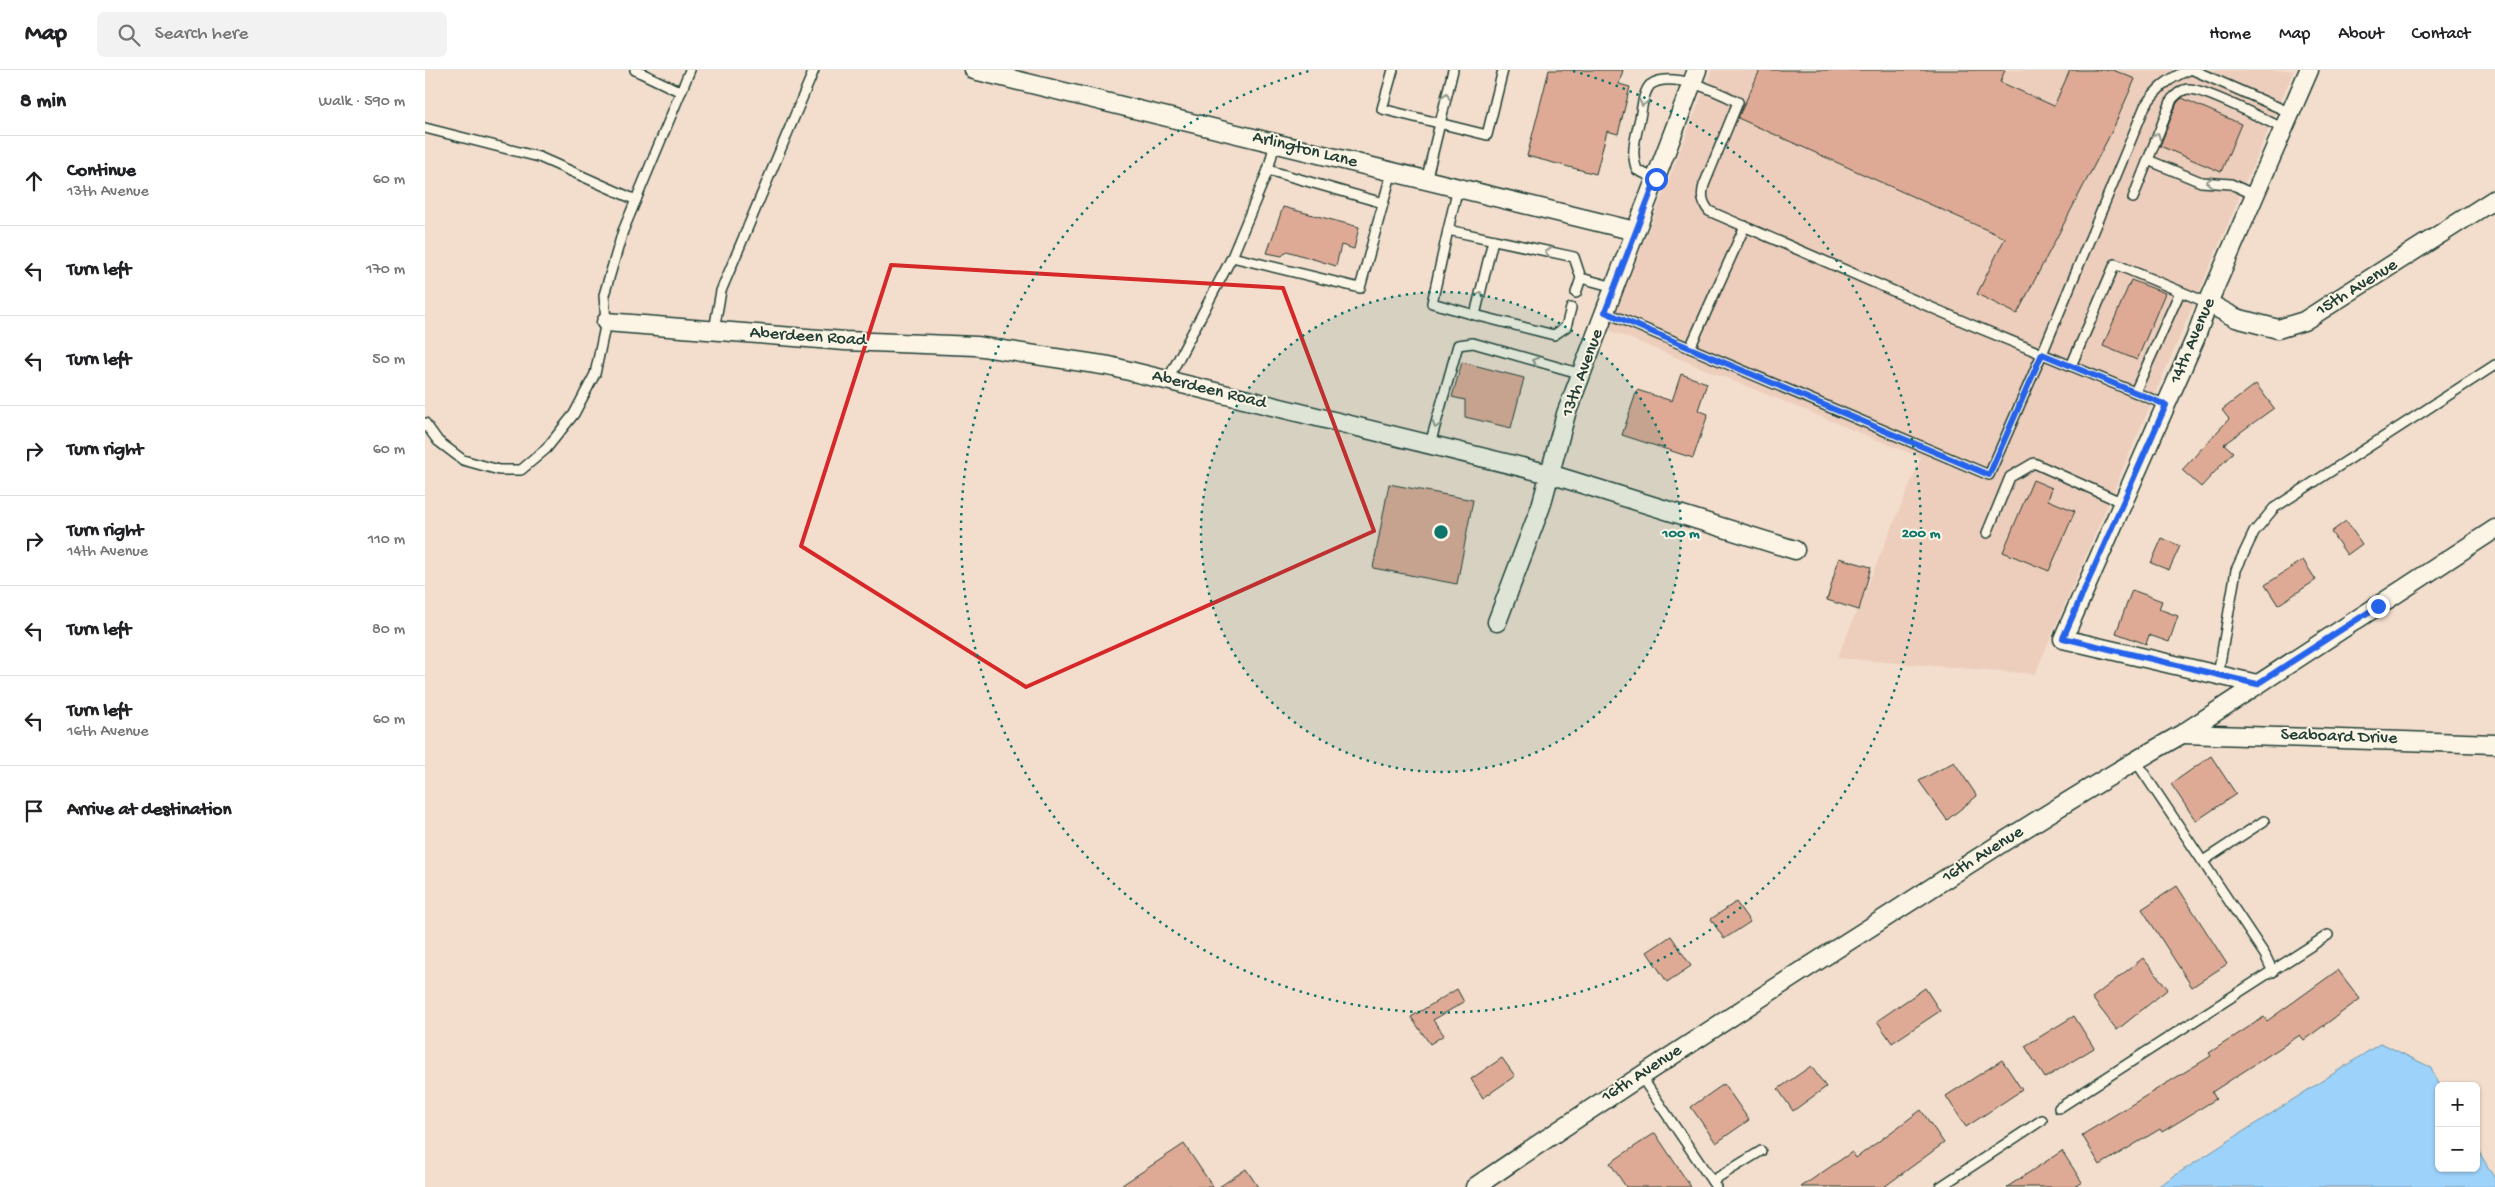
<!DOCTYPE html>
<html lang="en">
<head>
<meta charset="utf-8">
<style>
  body { margin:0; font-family:"Gochi Hand",sans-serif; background:#f2f2f2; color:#202124 }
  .controls { position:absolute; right:15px; bottom:15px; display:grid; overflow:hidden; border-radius:8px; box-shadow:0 1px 4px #0004 }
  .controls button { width:45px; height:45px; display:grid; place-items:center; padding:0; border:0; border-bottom:1px solid #e0e0e0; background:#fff; color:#202124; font:25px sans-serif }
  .stop { position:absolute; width:15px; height:15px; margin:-11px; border:4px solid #2563eb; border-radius:50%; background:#fff }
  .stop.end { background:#2563eb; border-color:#fff; box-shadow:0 1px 5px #0008 }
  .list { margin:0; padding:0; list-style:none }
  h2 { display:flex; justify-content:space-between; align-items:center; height:65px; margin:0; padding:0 20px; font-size:21px }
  h2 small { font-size:16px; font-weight:400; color:#757577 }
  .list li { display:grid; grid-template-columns:32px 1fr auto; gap:15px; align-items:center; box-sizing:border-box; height:90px; padding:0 20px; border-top:1px solid #e0e0e0 }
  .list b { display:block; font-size:19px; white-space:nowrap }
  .list p { margin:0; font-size:16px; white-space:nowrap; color:#757577 }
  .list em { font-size:16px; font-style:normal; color:#757577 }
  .icon { flex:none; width:28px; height:28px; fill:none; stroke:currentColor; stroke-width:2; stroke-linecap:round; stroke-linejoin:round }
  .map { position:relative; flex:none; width:2070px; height:1117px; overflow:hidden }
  header { display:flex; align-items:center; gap:30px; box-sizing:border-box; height:70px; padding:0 25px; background:#fff; border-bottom:1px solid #e0e0e0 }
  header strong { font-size:24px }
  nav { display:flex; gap:28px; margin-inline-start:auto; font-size:18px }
  .search { width:350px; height:45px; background:#f2f2f2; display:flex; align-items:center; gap:12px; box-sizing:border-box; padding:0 18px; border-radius:8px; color:#757577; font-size:19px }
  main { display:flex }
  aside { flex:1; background:#fff }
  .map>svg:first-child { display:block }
  .built { fill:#edcebc }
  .water { fill:#9dd2fb; stroke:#6b96ab }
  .building { fill:#dfaa95; stroke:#1f3d34 }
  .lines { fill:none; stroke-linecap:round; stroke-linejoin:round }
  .service-casing { stroke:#1f3d34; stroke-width:12 }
  .minor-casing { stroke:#1f3d34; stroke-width:21 }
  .service { stroke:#fcf5e5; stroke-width:9 }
  .minor { stroke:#fcf5e5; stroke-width:18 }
  .oneway { stroke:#8e998c }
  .route { stroke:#2563eb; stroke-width:6 }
  .marked { fill:none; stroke:#d62828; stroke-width:4; stroke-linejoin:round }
  .ring { fill:none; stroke:#0f766e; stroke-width:2.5; stroke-dasharray:2.5 5 }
  .labels { text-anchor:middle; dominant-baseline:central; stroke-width:4; stroke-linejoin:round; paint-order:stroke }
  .street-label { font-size:18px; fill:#1f3d34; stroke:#fcf5e5 }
  .centre { fill:#0f766e; stroke:#fcf5e5; stroke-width:2.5 }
  .ring-label { font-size:15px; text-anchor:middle; font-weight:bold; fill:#0f766e; stroke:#fcf5e5; stroke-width:4; stroke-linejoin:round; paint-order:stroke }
</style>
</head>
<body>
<header>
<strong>Map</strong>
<div class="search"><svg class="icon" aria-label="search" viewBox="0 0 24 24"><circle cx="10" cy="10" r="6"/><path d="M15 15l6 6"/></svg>Search here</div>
<nav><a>Home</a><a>Map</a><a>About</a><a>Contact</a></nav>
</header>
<main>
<aside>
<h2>8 min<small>Walk · 590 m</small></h2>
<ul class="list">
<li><svg class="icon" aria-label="ahead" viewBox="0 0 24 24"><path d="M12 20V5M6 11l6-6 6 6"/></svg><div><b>Continue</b><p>13th Avenue</p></div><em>60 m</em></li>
<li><svg class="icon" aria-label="left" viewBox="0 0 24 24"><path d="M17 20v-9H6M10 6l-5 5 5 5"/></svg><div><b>Turn left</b></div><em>170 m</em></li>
<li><svg class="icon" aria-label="left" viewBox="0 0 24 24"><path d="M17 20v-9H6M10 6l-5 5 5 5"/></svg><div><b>Turn left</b></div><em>50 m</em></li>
<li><svg class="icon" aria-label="right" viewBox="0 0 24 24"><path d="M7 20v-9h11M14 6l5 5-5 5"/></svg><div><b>Turn right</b></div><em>60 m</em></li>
<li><svg class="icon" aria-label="right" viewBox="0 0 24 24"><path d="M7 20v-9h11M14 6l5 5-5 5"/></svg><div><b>Turn right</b><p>14th Avenue</p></div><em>110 m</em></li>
<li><svg class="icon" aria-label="left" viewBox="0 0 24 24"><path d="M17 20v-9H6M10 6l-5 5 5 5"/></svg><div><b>Turn left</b></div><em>80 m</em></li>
<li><svg class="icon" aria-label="left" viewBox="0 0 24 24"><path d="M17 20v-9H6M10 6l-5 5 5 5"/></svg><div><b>Turn left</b><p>16th Avenue</p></div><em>60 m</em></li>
<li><svg class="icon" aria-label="arrive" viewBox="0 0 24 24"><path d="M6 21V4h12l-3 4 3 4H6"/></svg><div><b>Arrive at destination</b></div></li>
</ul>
</aside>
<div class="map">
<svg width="2070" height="1117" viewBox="0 0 2070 1117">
  <rect width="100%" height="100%" fill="#f3decd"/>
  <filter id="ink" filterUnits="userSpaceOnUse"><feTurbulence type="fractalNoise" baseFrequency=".02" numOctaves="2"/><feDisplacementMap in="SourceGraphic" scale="10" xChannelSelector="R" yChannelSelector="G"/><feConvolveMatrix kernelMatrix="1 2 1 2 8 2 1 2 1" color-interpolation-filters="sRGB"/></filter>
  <g filter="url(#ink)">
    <polygon class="built" points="1287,0 1869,0 1610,604 1412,588 1496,388 1184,260"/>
    <polygon class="water" points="1956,973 2005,997 2016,1016 2014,1016 2014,1098 2051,1098 2051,1077 2070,1109 2070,1117 1732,1117"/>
    <g class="building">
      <polygon points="1124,0 1198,0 1194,14 1205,17 1193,64 1182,61 1171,104 1102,86"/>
      <polygon points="1335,0 1580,0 1575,12 1629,36 1645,0 1688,0 1710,9 1687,61 1592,244 1552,224 1580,168 1313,48"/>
      <polygon points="1757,28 1816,54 1796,102 1735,76 1752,33"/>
      <polygon points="858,137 934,157 929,179 916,175 911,196 862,181 857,186 842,183"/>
      <polygon points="1706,210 1740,223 1712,290 1678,276"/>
      <polygon points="1037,292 1099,308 1086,358 1040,347 1040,330 1027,327"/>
      <polygon points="1256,304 1282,313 1273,340 1283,344 1268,388 1197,365 1212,320 1247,331"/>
      <polygon points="1831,314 1849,338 1799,374 1808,382 1776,417 1757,400 1804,349 1797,340"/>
      <polygon points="1608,410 1627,418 1623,430 1650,441 1624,501 1578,482"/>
      <polygon points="964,414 1048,430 1032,514 948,498"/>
      <polygon points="1921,451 1937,474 1922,485 1906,462"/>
      <polygon points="1737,468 1755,476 1744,500 1726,493"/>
      <polygon points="1414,488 1446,497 1434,540 1402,530"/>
      <polygon points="1878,490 1891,510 1853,535 1840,515"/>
      <polygon points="1707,520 1737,531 1734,539 1753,546 1744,572 1724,565 1721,574 1691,563"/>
      <polygon points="1786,686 1811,724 1771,751 1746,714"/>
      <polygon points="1529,692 1552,726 1522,750 1494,711"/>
      <polygon points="1752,816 1802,894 1767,917 1717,839"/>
      <polygon points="1311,832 1325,852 1299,869 1286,849"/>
      <polygon points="1246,866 1266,896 1242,912 1222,882"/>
      <polygon points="1718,888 1743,919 1692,960 1667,928"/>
      <polygon points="1913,900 1935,929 1879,970 1875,965 1787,1022 1791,1029 1737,1062 1735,1059 1675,1095 1657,1065 1786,986 1784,983 1839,947 1842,951"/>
      <polygon points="1500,918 1515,941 1467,973 1452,951"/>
      <polygon points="1032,919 1039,932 1008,950 1019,965 1005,974 986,947"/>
      <polygon points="1649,946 1669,978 1620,1008 1600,976"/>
      <polygon points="1077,988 1090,1006 1058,1028 1046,1009"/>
      <polygon points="1577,990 1597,1020 1541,1057 1521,1026"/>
      <polygon points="1386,996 1401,1017 1368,1041 1353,1019"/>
      <polygon points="1299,1014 1324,1050 1291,1073 1266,1037"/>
      <polygon points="1496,1040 1519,1073 1459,1117 1376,1117 1427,1082 1431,1088"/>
      <polygon points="1230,1063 1266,1117 1201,1117 1185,1093"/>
      <polygon points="759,1074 788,1117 694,1117 741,1086"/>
      <polygon points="1637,1081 1657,1112 1649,1117 1582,1117"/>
      <polygon points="821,1099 833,1117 794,1117"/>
    </g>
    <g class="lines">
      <defs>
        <g id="service">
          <polyline points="210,0 256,22"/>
          <polyline points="968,0 957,39 1062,65 1078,0"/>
          <polyline points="1768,0 1866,43"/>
          <polyline points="0,58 114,87 211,130"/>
          <polyline points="850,73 843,100 807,187 935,218 967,101"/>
          <polyline points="1723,90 1776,112 1806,114 1830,125"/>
          <polyline points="843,100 958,133"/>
          <path d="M1231,109L1212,100C1205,83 1211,66 1215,48C1217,38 1218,23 1225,15C1245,0 1292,21 1313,32L1279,115C1276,125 1277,132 1284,141L1542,253L1741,335"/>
          <polyline points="1001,111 1028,0"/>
          <path d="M1708,128L1747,29C1752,24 1757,19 1764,19C1780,19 1841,50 1859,59"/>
          <polyline points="1023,160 1033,117"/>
          <polyline points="1068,170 1050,245 1129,265 1141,257 1146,238"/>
          <polyline points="1156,208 1189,217"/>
          <path d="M1180,242L1564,405L1617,284L1720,36C1732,18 1744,8 1764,0"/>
          <polyline points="1050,245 1007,233 1023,160 1149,187 1156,208 1151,223"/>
          <polyline points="289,260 296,221 389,0"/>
          <polyline points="1265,278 1320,156"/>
          <polyline points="1646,296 1690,194 1783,233"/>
          <polyline points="743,309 807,187"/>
          <polyline points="1710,322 1755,222"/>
          <polyline points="0,353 13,371 38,390 74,400 96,400 121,379 149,344 170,304 181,252 179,225 198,161 265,0"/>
          <polyline points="1005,374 1033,275 1048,273 1157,304"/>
          <polyline points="1562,463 1585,407 1609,393 1698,433"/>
          <polyline points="1793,605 1811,500 1829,462 1849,438 2070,295"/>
          <polyline points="1710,690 1840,885 1848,902"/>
          <polyline points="1778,791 1839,751"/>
          <polyline points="1215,1005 1291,1117"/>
          <polyline points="1634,1038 1903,865"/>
          <polyline points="1287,1111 1336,1081"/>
          <polyline points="1515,1117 1617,1050"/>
        </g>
        <g id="minor">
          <polyline points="549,0 1210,161"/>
          <polyline points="1783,233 1811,248 1853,259 1879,251 2070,129"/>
          <polyline points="181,252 420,271 551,276 684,296 1125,404 1370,480"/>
          <polyline points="1072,552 1116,436 1141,344 1272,0"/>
          <polyline points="1832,614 1638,569 1770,269 1783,233 1884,0"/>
          <polyline points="1758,664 2070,674"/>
          <path d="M1050,1117C1187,1024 1326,933 1466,844C1562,782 1658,720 1757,664L2070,459"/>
        </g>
      </defs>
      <use href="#service" class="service-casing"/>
      <use href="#minor" class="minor-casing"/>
      <use href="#service" class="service"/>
      <use href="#minor" class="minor"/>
    </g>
    <defs><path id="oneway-chevron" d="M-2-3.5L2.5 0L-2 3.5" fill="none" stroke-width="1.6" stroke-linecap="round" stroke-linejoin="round" transform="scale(1.25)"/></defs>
    <g class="oneway">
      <use href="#oneway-chevron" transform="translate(1021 26) rotate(-76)"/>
      <use href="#oneway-chevron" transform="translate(1218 33) rotate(103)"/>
      <use href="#oneway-chevron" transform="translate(1732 66) rotate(-69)"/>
      <use href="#oneway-chevron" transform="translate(1784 112) rotate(-177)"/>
      <use href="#oneway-chevron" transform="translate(1123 182) rotate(-168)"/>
      <use href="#oneway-chevron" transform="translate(1055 225) rotate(-77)"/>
      <use href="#oneway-chevron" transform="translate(1110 291) rotate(-164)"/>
      <use href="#oneway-chevron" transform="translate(1011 355) rotate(106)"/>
    </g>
  </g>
  <g class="lines" filter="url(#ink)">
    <polyline class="route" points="1231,109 1180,242 1564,405 1617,284 1741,335 1638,568 1832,614 1953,536"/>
  </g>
  <path class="marked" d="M466,195L858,218L949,461L601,617L376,476Z"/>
  <circle cx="1016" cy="462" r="240" fill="#0f766e" fill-opacity=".12"/>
  <g class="ring">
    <circle cx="1016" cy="462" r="240"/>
    <path d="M1148 1A480 480 0 1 1 884 1"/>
  </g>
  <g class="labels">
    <g class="street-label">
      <text transform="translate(880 80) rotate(14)">Arlington Lane</text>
      <text transform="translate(1932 218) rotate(-32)">15th Avenue</text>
      <text transform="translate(383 267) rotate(4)">Aberdeen Road</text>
      <text transform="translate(1768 271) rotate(-67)">14th Avenue</text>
      <text transform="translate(1158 303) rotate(-70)">13th Avenue</text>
      <text transform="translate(784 320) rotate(14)">Aberdeen Road</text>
      <text transform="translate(1914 667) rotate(2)">Seaboard Drive</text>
      <text transform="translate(1558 785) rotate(-32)">16th Avenue</text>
      <text transform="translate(1217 1004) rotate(-33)">16th Avenue</text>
    </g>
  </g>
  <circle cx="1016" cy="462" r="8" class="centre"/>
  <g class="ring-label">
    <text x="1256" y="467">100 m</text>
    <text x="1496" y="467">200 m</text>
  </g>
</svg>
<div class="controls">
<button>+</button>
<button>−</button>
</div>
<div class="stop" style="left:1231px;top:109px"></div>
<div class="stop end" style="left:1953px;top:536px"></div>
</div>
</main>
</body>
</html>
